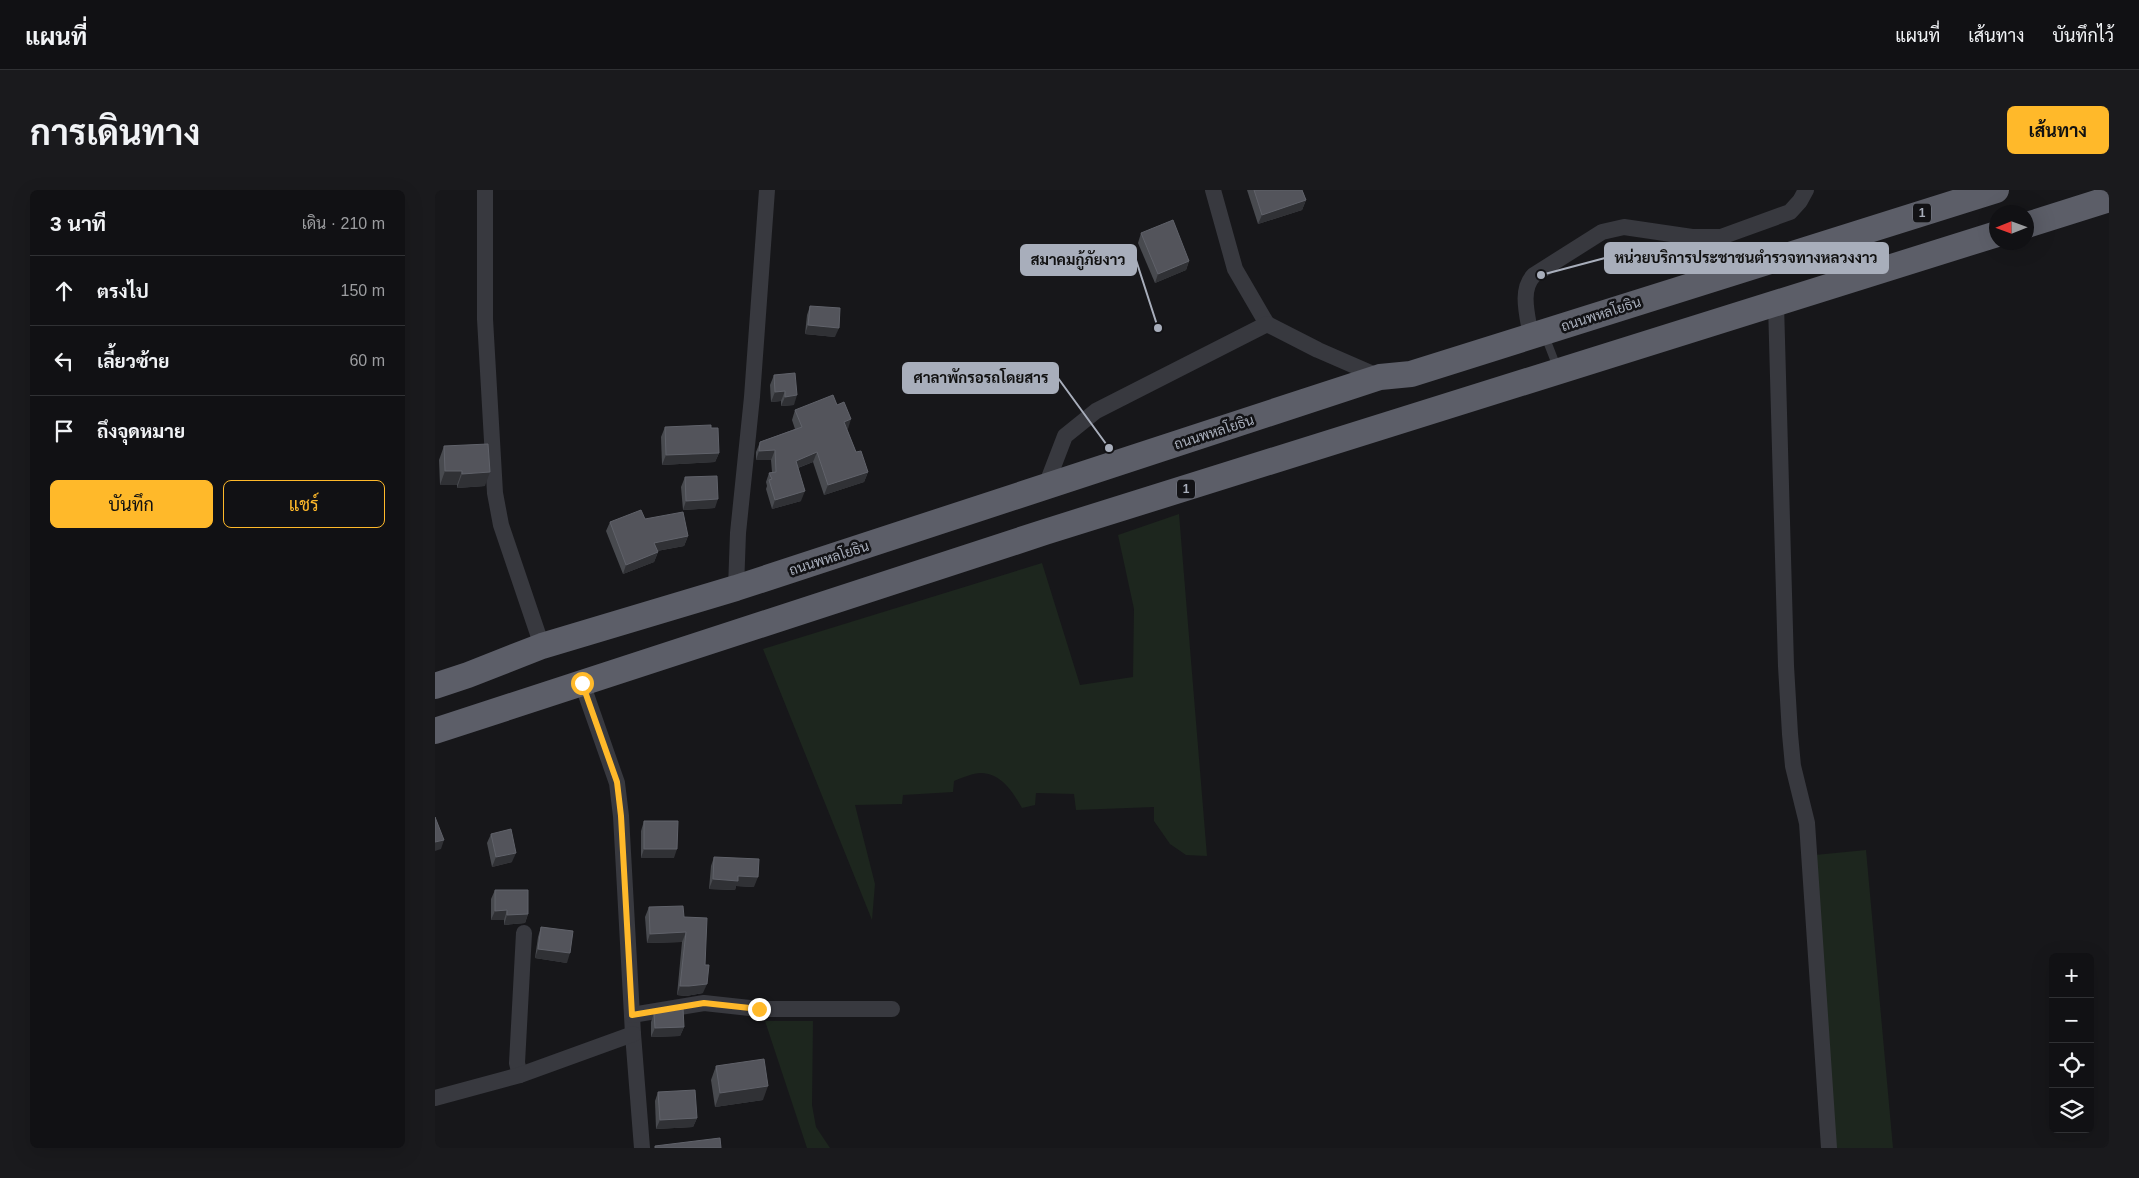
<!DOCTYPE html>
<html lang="th">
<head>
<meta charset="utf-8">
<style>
  body { margin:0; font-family:Arial,Sarabun,sans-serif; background:#1a1a1d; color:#f1f3f6 }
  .controls { position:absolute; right:15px; bottom:15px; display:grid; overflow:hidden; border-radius:8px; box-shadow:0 5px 20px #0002 }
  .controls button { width:45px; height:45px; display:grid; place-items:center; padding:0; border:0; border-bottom:1px solid #303134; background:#111114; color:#f1f3f6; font:25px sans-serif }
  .compass { position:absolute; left:1554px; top:15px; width:45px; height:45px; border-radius:50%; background:#111114; box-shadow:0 5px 20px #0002; rotate:269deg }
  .stop { position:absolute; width:15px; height:15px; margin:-11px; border:4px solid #ffb92a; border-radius:50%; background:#fff }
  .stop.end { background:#ffb92a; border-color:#fff; box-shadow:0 1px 5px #0008 }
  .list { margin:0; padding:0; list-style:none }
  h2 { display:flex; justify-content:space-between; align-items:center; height:65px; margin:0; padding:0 20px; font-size:21px }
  h2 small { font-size:16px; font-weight:400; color:#9c9da0 }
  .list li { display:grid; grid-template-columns:32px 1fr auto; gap:15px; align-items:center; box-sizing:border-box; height:70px; padding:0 20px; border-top:1px solid #303134 }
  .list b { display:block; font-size:19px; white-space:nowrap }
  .list em { font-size:16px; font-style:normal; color:#9c9da0 }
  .actions { display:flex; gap:10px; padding:15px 20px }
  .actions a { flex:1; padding:11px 0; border:1px solid #ffb92a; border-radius:8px; text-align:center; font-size:18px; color:#ffb92a }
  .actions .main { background:#ffb92a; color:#111 }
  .icon { flex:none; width:28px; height:28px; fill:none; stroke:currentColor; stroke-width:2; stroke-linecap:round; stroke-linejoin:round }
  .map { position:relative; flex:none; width:1674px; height:958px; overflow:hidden; border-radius:8px }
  header { display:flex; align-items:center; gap:30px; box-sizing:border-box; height:70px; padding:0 25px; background:#111114; border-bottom:1px solid #303134 }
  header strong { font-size:24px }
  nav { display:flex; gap:28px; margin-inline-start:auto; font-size:18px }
  .intro { display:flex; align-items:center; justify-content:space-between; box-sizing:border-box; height:120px; padding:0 30px }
  h1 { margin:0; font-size:35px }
  .button { padding:12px 22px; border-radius:8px; background:#ffb92a; color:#111; font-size:18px; font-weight:700 }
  main { display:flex; gap:30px; padding:0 30px }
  aside { flex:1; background:#111114; border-radius:8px; box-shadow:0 5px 20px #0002 }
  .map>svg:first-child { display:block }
  .green { fill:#1d261e }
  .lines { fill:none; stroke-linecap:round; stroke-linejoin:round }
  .service { stroke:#38393f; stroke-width:8 }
  .minor { stroke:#38393f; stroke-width:16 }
  .trunk { stroke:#5c5e68; stroke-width:26 }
  .wall { fill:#484a4f }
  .shaded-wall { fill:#303135 }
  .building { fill:#53545b; stroke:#60626a }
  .route { stroke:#ffb92a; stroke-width:6 }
  .labels { text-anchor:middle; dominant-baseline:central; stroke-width:5; stroke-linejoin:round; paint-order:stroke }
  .shield { fill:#121215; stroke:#7b7f89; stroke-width:1 }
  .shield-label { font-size:12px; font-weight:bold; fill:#a8aebb }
  .street-label { font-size:14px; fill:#a8aebb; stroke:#121215 }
  .leader { fill:none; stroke:#a8aebb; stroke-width:2 }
  .callout-dot { fill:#a8aebb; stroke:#121215; stroke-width:2 }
  .callout { fill:#a8aebb; stroke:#a8aebb; stroke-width:2 }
  .callout-label { font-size:15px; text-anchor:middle; font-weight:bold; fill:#111 }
</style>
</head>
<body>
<header>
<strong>แผนที่</strong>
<nav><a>แผนที่</a><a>เส้นทาง</a><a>บันทึกไว้</a></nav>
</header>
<div class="intro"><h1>การเดินทาง</h1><a class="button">เส้นทาง</a></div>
<main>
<aside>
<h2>3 นาที<small>เดิน · 210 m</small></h2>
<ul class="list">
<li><svg class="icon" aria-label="ahead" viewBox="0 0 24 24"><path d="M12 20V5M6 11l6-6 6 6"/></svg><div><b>ตรงไป</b></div><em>150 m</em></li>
<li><svg class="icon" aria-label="left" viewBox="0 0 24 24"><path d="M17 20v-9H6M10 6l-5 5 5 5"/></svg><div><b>เลี้ยวซ้าย</b></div><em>60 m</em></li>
<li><svg class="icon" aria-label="arrive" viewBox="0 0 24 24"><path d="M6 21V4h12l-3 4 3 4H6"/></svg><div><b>ถึงจุดหมาย</b></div></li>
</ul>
<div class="actions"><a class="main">บันทึก</a><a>แชร์</a></div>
</aside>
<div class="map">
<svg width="1674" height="958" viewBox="0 0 1674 958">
  <rect width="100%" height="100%" fill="#17171a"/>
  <g class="green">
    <path d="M744,324L772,666L751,665L735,654L719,631V617L641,620L639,604L601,603L600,615L587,618C578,602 566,583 546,583C538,583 526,588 519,591L518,602L468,605L467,614L420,615L440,694L437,730L328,459L607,373L645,495L698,487L699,419L683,345Z"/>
    <polygon points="1431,660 1458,958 1399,958 1380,665"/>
    <polygon points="330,831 378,831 377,915 381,937 395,958 372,958"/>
  </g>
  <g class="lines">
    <polyline class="service" points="1110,146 1122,177"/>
    <g class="minor">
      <polyline points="50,0 50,129 60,303 66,335 107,456"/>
      <polyline points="778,0 800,79 832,134"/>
      <polyline points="1341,114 1351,476 1355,544 1358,576 1372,633 1394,958"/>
      <path d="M1096,147C1093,127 1084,100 1099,85L1167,42L1189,37L1257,47H1286L1355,22L1365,11L1371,0"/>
      <polyline points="610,298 630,246 661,221 832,134 883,160 945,187"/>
      <polyline points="301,398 303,343 317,207 332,0"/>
      <polyline points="147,493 182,593 186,626 198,844 207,958"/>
      <polyline points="197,825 269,813 324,819 457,819"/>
      <polyline points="85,885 82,873 89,743"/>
      <polyline points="0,908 85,885 198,844"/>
    </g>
    <g class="trunk">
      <polyline points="1592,35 1674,9"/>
      <polyline points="0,496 33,485 107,456 301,398 945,187 976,184 1561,0"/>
      <polyline points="0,541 610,342 1562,44"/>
    </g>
  </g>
  <g class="wall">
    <polygon points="812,0 867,0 871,10 867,20 823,34"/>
    <polygon points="706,43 754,71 751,80 720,93 703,53"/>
    <polygon points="375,116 400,147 370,144 372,125"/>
    <polygon points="339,185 359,215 346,216 346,211 336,212 335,195"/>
    <polygon points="402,215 413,239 412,239 421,262 433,282 429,292 389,305 378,272 363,278 366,311 337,319 331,299 332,296 331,292 334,283 337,282 336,270 321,270 321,262 325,252 360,239 357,230 360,220"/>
    <polygon points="230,237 276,238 284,263 280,272 227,275 226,247"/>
    <polygon points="9,256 50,296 22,298 22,295 5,295 4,270"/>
    <polygon points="250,287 280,318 248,320 246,297"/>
    <polygon points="210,329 253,346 249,356 222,361 223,362 219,372 188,384 171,341 175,332"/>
    <polygon points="209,631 239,668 206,668 206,641"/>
    <polygon points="56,644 77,672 57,677 52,653"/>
    <polygon points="279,667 319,697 301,696 300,700 274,699 276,676"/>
    <polygon points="60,700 93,724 90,733 69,735 69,730 56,730 56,709"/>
    <polygon points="214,717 249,727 268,803 251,806 242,805 247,752 212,753 210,727"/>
    <polygon points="106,737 132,773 100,768 103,747"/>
    <polygon points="219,823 249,837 245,846 216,847 216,832"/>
    <polygon points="281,876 328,910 280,917 276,890"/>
    <polygon points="223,902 262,928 258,937 221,939 220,911"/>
  </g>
  <g class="shaded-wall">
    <polygon points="871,10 867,20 823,34 827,25"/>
    <polygon points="754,71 751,80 720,93 723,84"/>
    <polygon points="373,135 404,138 400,147 370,144"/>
    <polygon points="350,201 346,211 336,212 340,202"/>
    <polygon points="362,205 359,215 346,216 350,207"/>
    <polygon points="416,229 413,239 405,242 409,232"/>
    <polygon points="340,260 336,270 321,270 324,261"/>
    <polygon points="382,262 378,272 357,280 361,271"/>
    <polygon points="284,263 280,272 227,275 231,265"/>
    <polygon points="10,281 27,281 22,295 5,295"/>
    <polygon points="55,282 50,296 22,298 27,284"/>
    <polygon points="433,282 429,292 389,305 393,295"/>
    <polygon points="370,301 366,311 337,319 340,310"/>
    <polygon points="283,309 280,318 248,320 251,311"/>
    <polygon points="253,346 249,356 216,362 219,353"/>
    <polygon points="223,362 219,372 188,384 191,375"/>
    <polygon points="9,650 6,659 0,661 0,652"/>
    <polygon points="209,659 242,659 239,668 206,668"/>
    <polygon points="81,663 77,672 57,677 61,667"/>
    <polygon points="303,686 323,687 319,697 301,696 300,700 274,699 278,689"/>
    <polygon points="72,720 69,730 56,730 60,721"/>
    <polygon points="93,724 90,733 69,735 72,725"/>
    <polygon points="251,742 247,752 212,753 215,744"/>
    <polygon points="103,759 135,763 132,773 100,768"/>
    <polygon points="272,794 268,803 251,806 242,805 245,796"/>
    <polygon points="249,837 245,846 216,847 220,838"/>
    <polygon points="333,896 328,910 280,917 285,903"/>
    <polygon points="262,928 258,937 221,939 225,930"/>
  </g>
  <g class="building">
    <polygon points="819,0 867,0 871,10 827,25"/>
    <polygon points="738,30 754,71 723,84 706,43"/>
    <polygon points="375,116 405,118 404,138 373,135"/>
    <polygon points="360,183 362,205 350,207 350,201 340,202 339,185"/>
    <polygon points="398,205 402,215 409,212 416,229 409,232 421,262 426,261 433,282 393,295 382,262 361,271 370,301 340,310 334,290 337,289 334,283 341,282 340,260 324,261 325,252 367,237 360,220"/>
    <polygon points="276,235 276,238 283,238 284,263 231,265 230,237"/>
    <polygon points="53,254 55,282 27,284 27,281 10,281 9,256"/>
    <polygon points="282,286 283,309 251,311 250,287"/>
    <polygon points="206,320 210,329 248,322 253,346 219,353 223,362 191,375 175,332"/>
    <polygon points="0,627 9,650 0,652"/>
    <polygon points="209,631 243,631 242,659 209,659"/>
    <polygon points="76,639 81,663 61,667 56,644"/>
    <polygon points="279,667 324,669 323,687 303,686 303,691 278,689"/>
    <polygon points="60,700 93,700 93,724 72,725 72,720 60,721"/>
    <polygon points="248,716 249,727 272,728 270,775 274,775 272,794 254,796 245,796 251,742 215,744 214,717"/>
    <polygon points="106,737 138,741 135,763 103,759"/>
    <polygon points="248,818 249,837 220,838 219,823"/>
    <polygon points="329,869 333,896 285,903 281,876"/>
    <polygon points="260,900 262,928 225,930 223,902"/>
    <polygon points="285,948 286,958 220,958 220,956"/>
  </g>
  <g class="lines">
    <polyline class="route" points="147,493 182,592 186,626 197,825 269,813 324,819"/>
  </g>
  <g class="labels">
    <g class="shield">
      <rect x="1478" y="13.5" width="18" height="19" rx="4"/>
      <rect x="742" y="289.5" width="18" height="19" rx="4"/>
    </g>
    <g class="shield-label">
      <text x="1487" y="23">1</text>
      <text x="751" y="299">1</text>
    </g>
    <g class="street-label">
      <text transform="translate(1166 124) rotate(-18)">ถนนพหลโยธิน</text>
      <text transform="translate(779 242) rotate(-18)">ถนนพหลโยธิน</text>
      <text transform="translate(394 368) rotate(-18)">ถนนพหลโยธิน</text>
    </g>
  </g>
  <path class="leader" d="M1106 85L1170 68M723 138L701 70M674 258L623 188"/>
  <g class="callout-dot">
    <circle cx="1106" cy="85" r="5"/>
    <circle cx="723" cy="138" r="5"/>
    <circle cx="674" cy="258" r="5"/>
  </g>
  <g class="callout">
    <rect x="1170" y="53" width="283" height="30" rx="5"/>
    <rect x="586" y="55" width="115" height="30" rx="5"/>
    <rect x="468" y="173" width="155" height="30" rx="5"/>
  </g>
  <g class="callout-label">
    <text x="1311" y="73">หน่วยบริการประชาชนตำรวจทางหลวงงาว</text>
    <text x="643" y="75">สมาคมกู้ภัยงาว</text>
    <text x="546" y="193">ศาลาพักรอรถโดยสาร</text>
  </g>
</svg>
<div class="controls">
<button>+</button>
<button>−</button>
<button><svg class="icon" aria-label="locate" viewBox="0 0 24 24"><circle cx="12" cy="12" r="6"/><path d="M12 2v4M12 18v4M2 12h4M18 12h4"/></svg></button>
<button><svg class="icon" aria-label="layers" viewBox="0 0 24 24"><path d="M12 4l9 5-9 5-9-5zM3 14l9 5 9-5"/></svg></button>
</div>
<svg class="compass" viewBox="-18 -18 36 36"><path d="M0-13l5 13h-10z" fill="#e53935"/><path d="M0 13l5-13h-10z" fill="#9c9da0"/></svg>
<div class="stop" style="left:147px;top:493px"></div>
<div class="stop end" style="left:324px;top:819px"></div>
</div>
</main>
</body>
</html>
